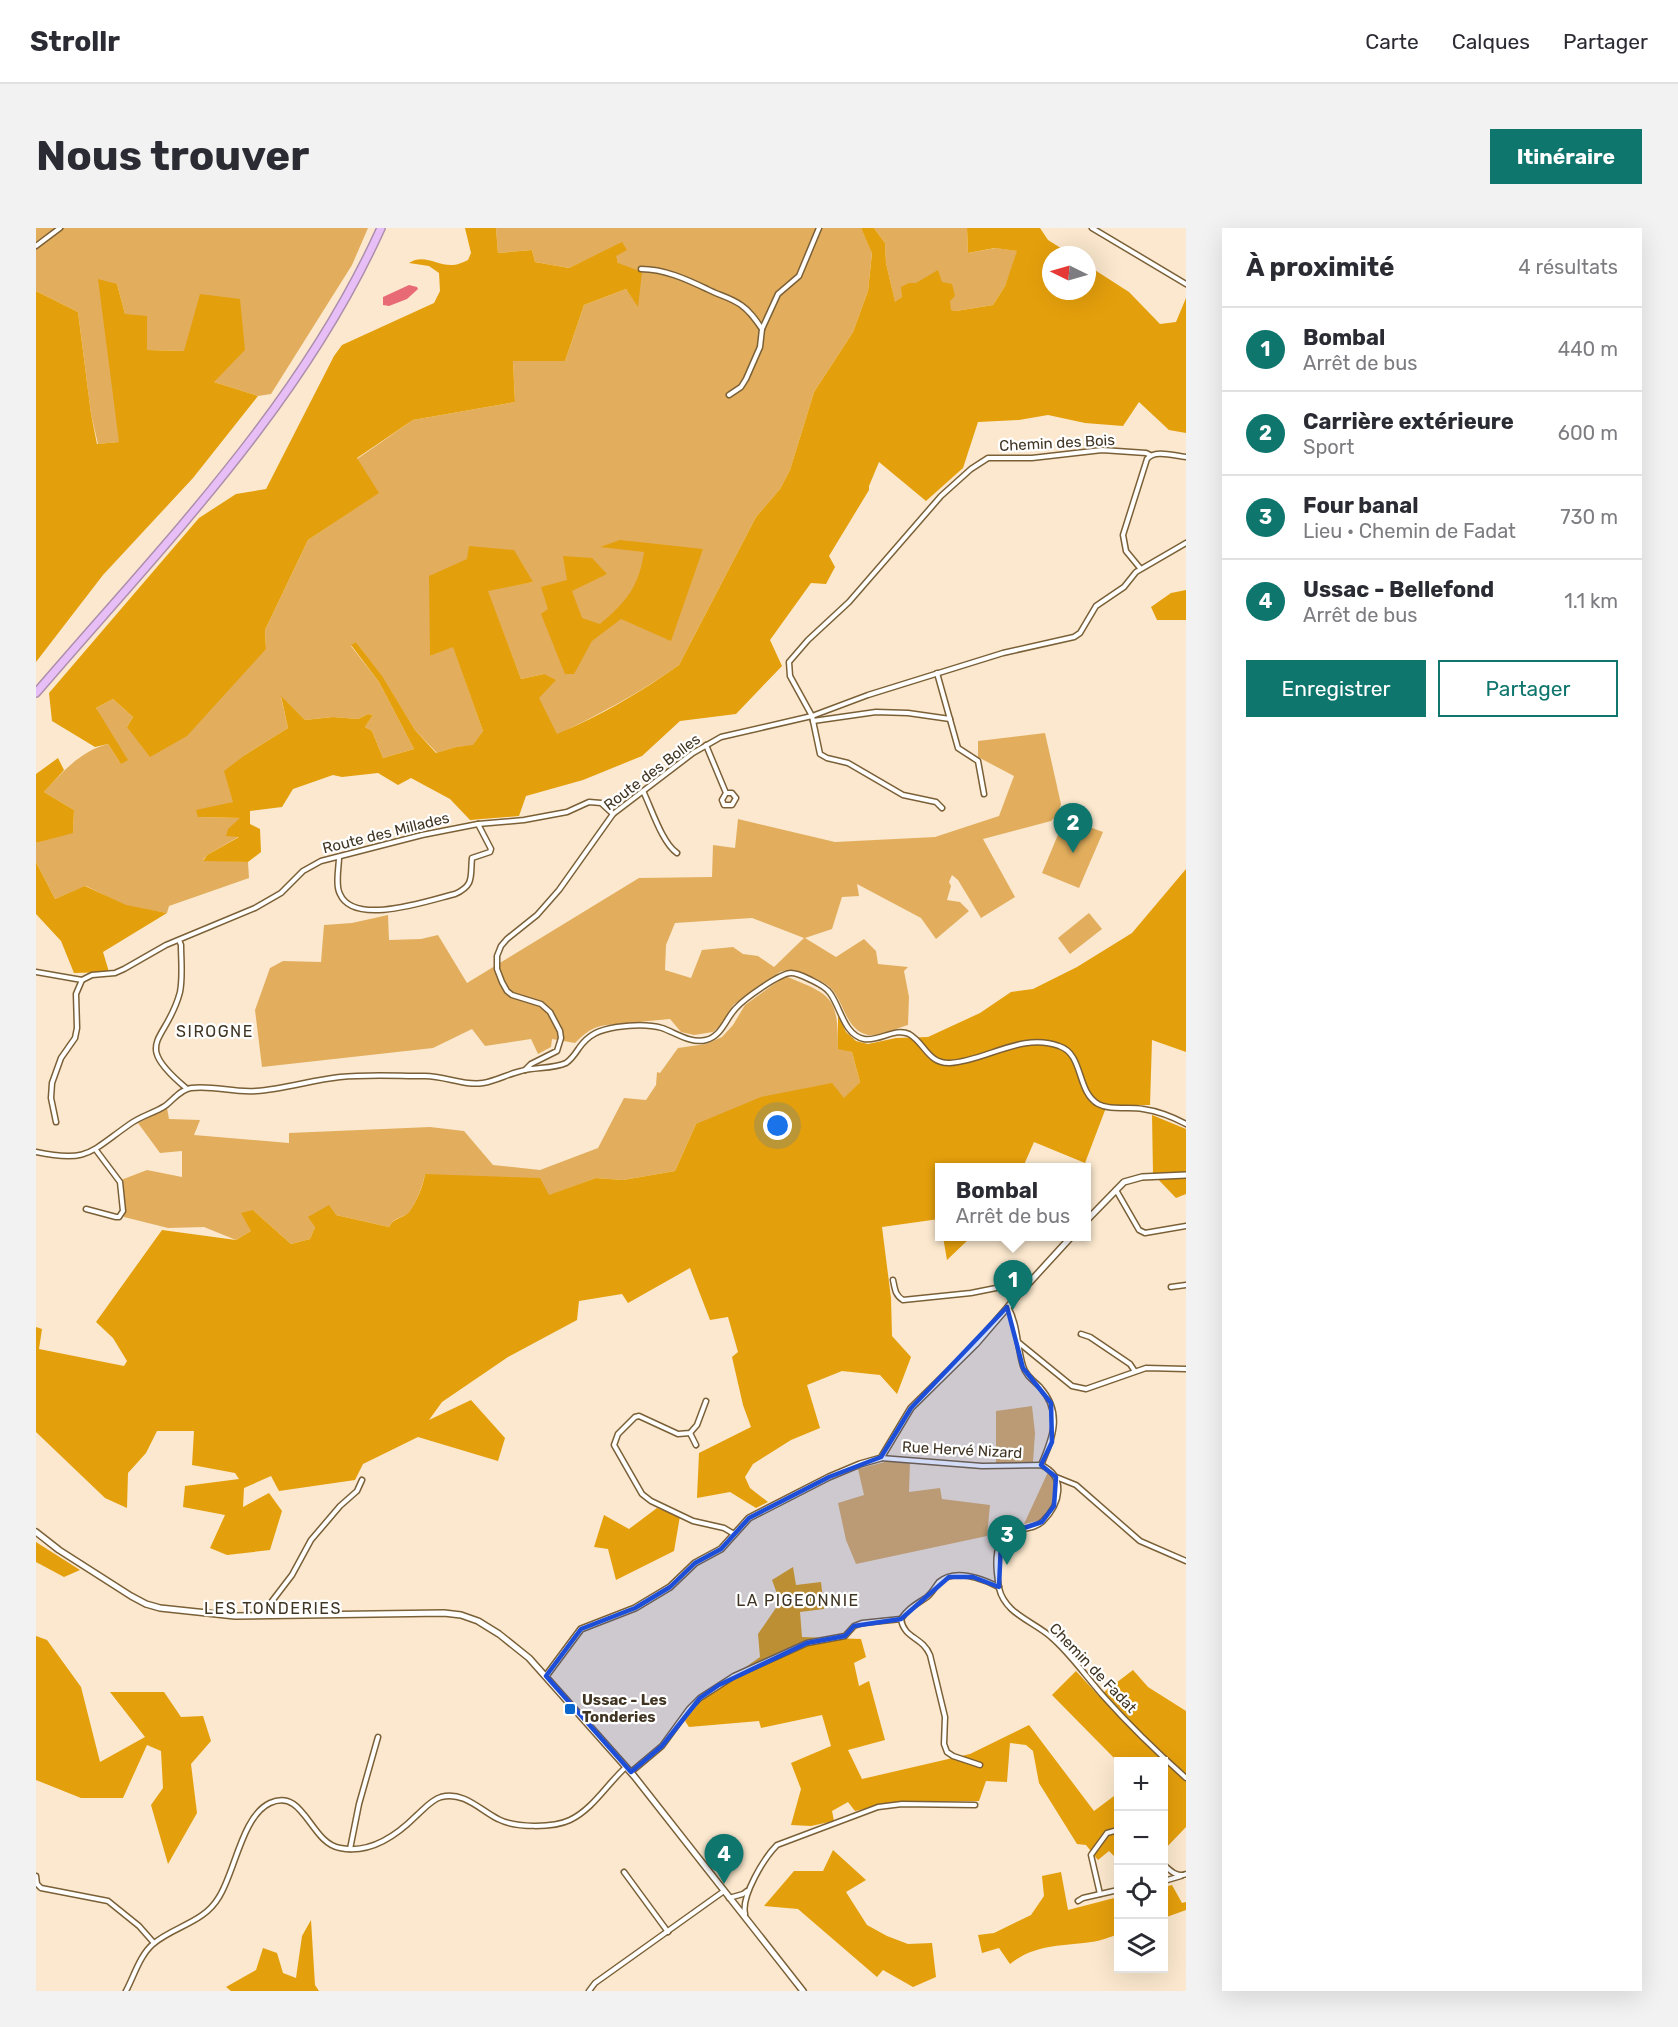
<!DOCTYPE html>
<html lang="fr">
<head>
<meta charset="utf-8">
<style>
  body { margin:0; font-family:Rubik,sans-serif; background:#f2f2f3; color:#2b2b33 }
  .controls { position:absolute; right:18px; bottom:18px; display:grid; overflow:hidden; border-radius:0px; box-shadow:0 6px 24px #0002 }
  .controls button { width:54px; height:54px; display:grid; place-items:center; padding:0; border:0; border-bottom:2px solid #e1e1e2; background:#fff; color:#2b2b33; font:30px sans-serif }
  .compass { position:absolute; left:1006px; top:18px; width:54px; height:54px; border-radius:50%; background:#fff; box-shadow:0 6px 24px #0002; rotate:275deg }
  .you { position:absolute; left:742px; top:898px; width:21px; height:21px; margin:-15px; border:4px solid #fff; border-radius:50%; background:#1a73e8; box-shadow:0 0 0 9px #1a73e833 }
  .badge { display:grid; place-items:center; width:39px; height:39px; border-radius:50%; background:#0f766e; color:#fff; font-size:20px; font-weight:700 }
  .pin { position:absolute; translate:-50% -50px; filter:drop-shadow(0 2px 3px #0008) }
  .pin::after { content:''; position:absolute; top:32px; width:21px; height:18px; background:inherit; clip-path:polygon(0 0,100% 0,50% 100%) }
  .popup { position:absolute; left:899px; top:935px; width:156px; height:78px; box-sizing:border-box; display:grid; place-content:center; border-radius:0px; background:#fff; filter:drop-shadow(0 2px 4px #0005); font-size:20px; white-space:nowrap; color:#7c7c81 }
  .popup b { font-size:22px; color:#2b2b33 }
  .popup::after { content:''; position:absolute; left:50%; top:100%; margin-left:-12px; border:12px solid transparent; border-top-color:#fff }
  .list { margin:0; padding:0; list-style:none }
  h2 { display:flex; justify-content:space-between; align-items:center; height:78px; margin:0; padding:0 24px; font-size:26px }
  h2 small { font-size:20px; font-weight:400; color:#7c7c81 }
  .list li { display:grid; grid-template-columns:39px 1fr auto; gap:18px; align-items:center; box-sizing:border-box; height:84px; padding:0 24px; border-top:2px solid #e1e1e2 }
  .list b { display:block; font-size:22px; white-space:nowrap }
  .list p { margin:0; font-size:20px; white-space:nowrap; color:#7c7c81 }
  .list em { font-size:20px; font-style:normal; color:#7c7c81 }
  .actions { display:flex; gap:12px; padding:18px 24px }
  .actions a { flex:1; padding:14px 0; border:2px solid #0f766e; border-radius:0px; text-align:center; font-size:21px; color:#0f766e }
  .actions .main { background:#0f766e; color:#fff }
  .icon { flex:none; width:33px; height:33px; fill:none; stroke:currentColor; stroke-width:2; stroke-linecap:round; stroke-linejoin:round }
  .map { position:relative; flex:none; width:1150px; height:1763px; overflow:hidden; border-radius:0px }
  header { display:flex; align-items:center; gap:36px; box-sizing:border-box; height:84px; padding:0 30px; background:#fff; border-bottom:2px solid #e1e1e2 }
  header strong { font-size:28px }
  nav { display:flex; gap:33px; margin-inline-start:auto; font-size:21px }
  .intro { display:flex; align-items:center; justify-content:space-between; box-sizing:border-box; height:144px; padding:0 36px }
  h1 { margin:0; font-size:42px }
  .button { padding:15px 27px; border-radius:0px; background:#0f766e; color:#fff; font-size:21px; font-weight:700 }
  main { display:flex; gap:36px; padding:0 36px }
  aside { flex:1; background:#fff; border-radius:0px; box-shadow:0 6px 24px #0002 }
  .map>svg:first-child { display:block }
  .green { fill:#e2ae5d; fill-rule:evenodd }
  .forest { fill:#e49f0c }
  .water { fill:#e76a75 }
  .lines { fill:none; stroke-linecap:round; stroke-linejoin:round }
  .street-casing { stroke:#7b6037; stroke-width:7 }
  .secondary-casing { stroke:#7b6037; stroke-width:8 }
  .highway-casing { stroke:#ad8eac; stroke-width:10 }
  .street { stroke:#fff; stroke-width:4 }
  .secondary { stroke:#fff; stroke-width:5 }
  .highway { stroke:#e7bff6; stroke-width:7 }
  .marked { fill:#1d4ed8; fill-opacity:0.2; stroke:#1d4ed8; stroke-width:4.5; stroke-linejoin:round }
  .poi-dot { fill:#0966cf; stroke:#fff; stroke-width:2 }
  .labels { text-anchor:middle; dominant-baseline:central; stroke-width:4.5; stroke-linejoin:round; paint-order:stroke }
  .street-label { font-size:15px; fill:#403422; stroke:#fff }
  .poi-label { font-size:15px; font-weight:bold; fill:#403422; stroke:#fff; text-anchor:start }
  .neighbourhood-label { font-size:16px; letter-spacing:1.5px; fill:#403422; stroke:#fff }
</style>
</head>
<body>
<header>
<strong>Strollr</strong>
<nav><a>Carte</a><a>Calques</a><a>Partager</a></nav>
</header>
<div class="intro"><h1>Nous trouver</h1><a class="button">Itinéraire</a></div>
<main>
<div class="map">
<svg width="1150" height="1763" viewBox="0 0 1150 1763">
  <rect width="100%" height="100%" fill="#fbe8ce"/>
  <g class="green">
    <polygon points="0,0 332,0 316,37 235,166 222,168 178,154 148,123 110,122 89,86 81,56 83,214 62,216 55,186 42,84 0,63"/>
    <path d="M460,0H825L836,24L832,63L817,104L778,164L754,242L744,261L720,289L643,437C604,465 563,486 521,507L502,470L508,446L485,451L451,362L497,354L431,331L394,428L417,418L447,503L437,518L420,519L401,525L379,502L346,449L320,414L315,418L343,454L378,521L347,530L336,503L329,499L337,487L332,486L322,491L297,489L269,492L245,469L252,500L209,527L197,574L162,589L205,590L191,608H204L171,627L167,632L212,634L213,650L133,678L131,685L90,678L50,658L19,671L0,634V615L37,604L38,582L8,564C26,544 46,522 72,516L85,536L60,480L77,471L97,489L91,499L230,421L229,402L272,312L342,265L321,231L377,192L479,174L477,133H529L548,77L590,61L602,78L579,28L586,15L533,40L499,34L496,22L462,25Z"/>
    <polygon points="838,0 931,0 932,25 960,20 982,23 969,58 957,77 920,83 914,82 914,73 866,69 859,75 850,35 849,15"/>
    <path d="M1009,505L1025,576L1022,586L1015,593L947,611L979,669L945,690L922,652L916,647L913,654L915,658L911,672L924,674L933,683L900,711L885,690L821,656L823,668L806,669L796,701L769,710L800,729L828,711L840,723L842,736L872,739L868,743L873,769L872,797C861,800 843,809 832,807C811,802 809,779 798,764C792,755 781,751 771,747C761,743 754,741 744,744L697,777L685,797L677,804L658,807L645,804L634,791L570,797C556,799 549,805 539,815L516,811L515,819L502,826L495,811L449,818L436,801L397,820L226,839L219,782L234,740L247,733L285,734L288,697L316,695L352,687L353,712L385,711L402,707L431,755L603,650L676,649L677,617L699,620L702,591L799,614L899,609L963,588L978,548L942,529V513ZM716,690L768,710L738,739L722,728L707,726L697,719L666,722L655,750L629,742L630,717L639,695Z"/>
    <polygon points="1029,590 1067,604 1043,660 1006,645"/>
    <polygon points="1053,685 1066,701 1034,726 1022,710"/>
    <path d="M749,748C796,767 802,768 802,820L816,824L824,854L808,871L660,896L639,943L587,952L560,950L512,968L389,946C387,956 380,978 372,985C364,991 358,989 353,999L300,987L279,999L274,1011L255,1016L217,982L215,1003L200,1012L168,999L132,1000L88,989L85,952L111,942L146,949V923L124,925L102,895L131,880L133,891L164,892L158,907L253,915V905L394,899L428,903L457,937L504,942L562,920L588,870L610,872L620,857L621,844L624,845L642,820L670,816L686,809L697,797L709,777Z"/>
    <polygon points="996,1178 999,1205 997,1234 960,1236 960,1183"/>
    <polygon points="856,1232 874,1234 873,1264 904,1260 906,1271 954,1277 951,1308 820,1336 810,1312 802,1275 828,1267 822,1241"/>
    <path d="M1012,1244C1026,1259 1016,1277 1005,1292L988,1296Z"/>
  </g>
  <g class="forest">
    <path d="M429,0H460L462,25L496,22L499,34L533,40L586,14L591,22L580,28L582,35L606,44L602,79L590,61L548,77L529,133H477L479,174L377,192L321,230L343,265L272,312L229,402L230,421L151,508L114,529L91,499L97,489L77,471L60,480L92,532L85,536L72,516L59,519L16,493L13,465L163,290L200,266L230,261L298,128L306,117L398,75L404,63L403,45L393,38L373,35C388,25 401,38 417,37C422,37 427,34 432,32L435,25Z"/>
    <path d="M825,0H838L849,15L850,35L859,74L866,69L865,59L873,55H880L902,42L906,54L916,56L919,68L914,73L915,82L920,83L957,77L969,58L981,23L959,20L932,25L931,0H1004L1012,12L1036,27H1015V63H1051V37L1093,64L1124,96L1140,94L1150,70V205L1133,202L1103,174L1087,198L1049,195L1012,187L983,192L942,194L927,240L890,273L843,234L833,258V262L793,328L799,339L790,356L775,355L734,412L746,438L700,486L644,493L606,528L547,552L490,568L483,588L434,592L414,571L375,550L362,557L342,545L306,549L297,547L257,561L246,579L214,583V596L224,601L225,624L212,634L167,633L171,627L203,609L190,608L192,601L204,590L162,589L160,582L197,574L188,543L209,527L252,500L245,468L269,492L297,489L322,491L332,486L337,487L329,499L336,503L347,530L378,521L343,454L315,417L320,414L346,448L379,502L400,525L420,519L437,517L447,503L417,419L394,428L393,348L431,331L433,318L478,322L497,354L452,363L485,451L508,446L520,452L503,470L521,506C564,488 605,464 643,437L720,289L744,261L754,242L778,164L817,104L832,63L836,25Z"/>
    <polygon points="62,51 81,56 89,86 111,88 111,122 148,123 164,66 204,71 209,122 178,154 222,168 157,250 67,347 0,434 0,63 42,84 55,186 61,216 83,214"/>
    <path d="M584,312L667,321L635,413L585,391L556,413L538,446H529L505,386L512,381L505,359L531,352L527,328L556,330L571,346L536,363L546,390L564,396C590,374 603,359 608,324L564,319Z"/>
    <polygon points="1150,362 1150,392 1121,392 1115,379 1135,365"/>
    <polygon points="22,530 28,542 8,564 38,582 37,605 0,615 0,546"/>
    <polygon points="0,634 19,671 49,658 90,677 131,685 67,724 73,744 38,745 25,713 0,686"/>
    <path d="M1150,641V824L1116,812L1114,877H1071L1049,935L998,914L987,939L904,940L903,991L846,999L855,1070L856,1108L875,1129L861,1166L844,1147L806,1143L771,1157L784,1200L755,1212L717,1236L709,1249L714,1260L732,1274L720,1280L694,1264L661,1270L663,1225L715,1199L707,1177L696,1129L702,1124L692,1089L674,1092L654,1040L592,1075L586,1066L543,1073L541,1092L472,1129L406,1174L393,1192L435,1172L469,1210L462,1233L382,1209L327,1236L319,1252L243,1263L235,1248L208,1260L207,1279L233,1265L246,1283L234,1322L191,1327L174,1320L189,1287L147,1279L149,1258L203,1251L199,1245L156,1237L158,1203H121L110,1225L92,1245L91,1280L69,1270L0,1204V1099L6,1101L3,1121L88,1138L91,1133L77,1110L60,1094L126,1002L200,1012L215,1003L205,985L217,982L255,1016L274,1011L279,999L272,989L293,977L300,987L353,999C358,989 366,991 373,984C381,974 387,958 389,946L504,950L513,967L560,950L587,952L639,943L660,896L725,869L796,855L808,870L824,854L816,824L802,821V788L810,804L820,813L832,816L860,810L892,809L944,785L975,764L997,761L1041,739L1096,705Z"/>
    <polygon points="1116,887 1150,901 1150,966 1140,970 1117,946"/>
    <polygon points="907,1009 907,1008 935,1009 911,1032"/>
    <polygon points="621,1280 644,1288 638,1323 580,1352 572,1321 558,1319 568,1287 593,1301"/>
    <polygon points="0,1314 44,1342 28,1349 0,1334"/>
    <path d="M757,1339L760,1357L785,1354L788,1381L764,1384L766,1409L825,1411L830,1429L818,1435L823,1458L833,1453L849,1512L812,1522L826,1551L934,1526L993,1497L1058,1583L1082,1565V1632L1073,1623L1062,1632L1050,1617L1041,1616L1003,1555L997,1523L990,1517L974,1515L971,1554L950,1553L943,1573L862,1574L819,1583L812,1574L796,1583L798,1593L775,1598L755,1597L765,1561L755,1535L795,1518L786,1487L725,1500L723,1493L653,1499L649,1493C667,1466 698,1448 724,1429L722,1406L744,1374L736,1352Z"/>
    <polygon points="0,1408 11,1412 45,1459 64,1534 109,1509 74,1464 128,1464 145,1489 167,1488 175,1513 155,1536 161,1585 132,1636 115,1577 127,1560 125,1523 111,1517 87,1570 45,1570 0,1552"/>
    <polygon points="1097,1442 1112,1459 1150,1483 1150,1599 1128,1622 1128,1534 1082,1534 1016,1467 1040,1443 1063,1468"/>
    <polygon points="797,1622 830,1652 810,1664 831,1697 851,1708 872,1716 896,1715 900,1749 877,1759 847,1742 841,1749 762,1681 728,1678 758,1643 787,1643"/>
    <path d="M1025,1644L1032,1682L1082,1669V1706C1074,1709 1065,1713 1055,1714C1026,1718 999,1716 974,1736L963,1720L946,1725L942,1707L958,1705L995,1687L1008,1668L1006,1648Z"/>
    <polygon points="1136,1657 1146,1675 1150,1674 1150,1682 1128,1690 1128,1659"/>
    <polygon points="275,1692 279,1757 283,1763 195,1763 190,1759 220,1742 227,1720 241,1725 247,1745 260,1750 266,1708"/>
  </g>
  <polygon class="water" points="373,57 381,59 382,61 371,71 353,78 347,77 347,69"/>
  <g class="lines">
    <defs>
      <g id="street">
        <polyline points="1056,0 1150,56"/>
        <polyline points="0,18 24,0"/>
        <path d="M605,41C628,41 650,51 671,61C682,67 694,69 705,77C714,83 720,92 726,101"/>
        <polyline points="693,167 705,159 710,151 724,119 726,101 742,66 763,48 783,0"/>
        <path d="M1104,340L1090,323L1087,307L1111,231C1119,221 1138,228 1150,229"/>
        <polyline points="901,445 922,520 942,533 948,566"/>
        <polyline points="777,493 840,484 872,485 914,491"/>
        <polyline points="670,517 690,565 686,572 688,577 696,577 700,570 696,565 690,565"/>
        <path d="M607,563C615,579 626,615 641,625"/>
        <polyline points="906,580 900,574 867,567 812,535 791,530 784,526 776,488 754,448 753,434 772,412 813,374 905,268 935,241 952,230 996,230 1066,222 1110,225 1114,227"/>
        <path d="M303,629C303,639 299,657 304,666C318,699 394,672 419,666C439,657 434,648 436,630L454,624L455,621L442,596"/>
        <path d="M143,712L145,717C145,732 147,749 144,764C131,815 94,813 150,860"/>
        <polyline points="0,744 46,752"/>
        <polyline points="489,842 495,836 521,823 525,810 524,803 514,784 505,776 476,767 471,763 466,754 461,741 461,728 465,718 471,711 501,687 523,662 577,586 657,525 685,509 776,488 832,467 967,425 1038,409 1044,405 1060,378 1088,359 1100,344 1150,315"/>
        <polyline points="20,894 15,870 16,855 25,830 39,810 41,800 40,766 46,752 56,747 79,745 88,741 130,717 219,680 245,665 267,643 285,633 386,607 442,596 488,592 531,584 553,574 565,575 577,586"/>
        <path d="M0,924C52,935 54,924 94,896C105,888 118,885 129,878C137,872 145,861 155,860C177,857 198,865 220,863C248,861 276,852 304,849C332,846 361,848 389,848C409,848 428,858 447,855C460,853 472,846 485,843C499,839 517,841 530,835C536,831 539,826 543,820C553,806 563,802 581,799C595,797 612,796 626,800C640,805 655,816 670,812C686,808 690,790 700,780C708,771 744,745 755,745C761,745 767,748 773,751C781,755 789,758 794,765C805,780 808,807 828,811C843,814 859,799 873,806C889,815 892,836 914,835C950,833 986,804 1023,818C1048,826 1040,863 1062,876C1075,883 1092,878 1107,881C1121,883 1137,889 1150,896"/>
        <polyline points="1080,962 1103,1002 1109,1005 1150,998"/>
        <polyline points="50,981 80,989 83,989 87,983 84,954 60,922"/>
        <path d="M857,1052C859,1061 859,1067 867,1072L935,1065L965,1059L983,1066"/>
        <polyline points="1135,1059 1150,1057"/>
        <path d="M972,1079C982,1097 981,1119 987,1138C990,1148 997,1152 1004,1159C1027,1185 1017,1209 1005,1237"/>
        <polyline points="1045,1106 1054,1109 1094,1136 1098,1142"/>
        <polyline points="982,1114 1036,1158 1050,1161 1110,1140 1150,1141"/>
        <polyline points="670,1173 661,1197 654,1205 642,1206 603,1188 599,1189 582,1206 578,1217 606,1266 615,1273 657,1293 688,1300 698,1306"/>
        <polyline points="654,1205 660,1217"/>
        <path d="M845,1230L946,1238L1005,1237C1031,1249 1024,1276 1007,1293C995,1305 974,1297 964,1315C958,1328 961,1347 963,1360C969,1386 997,1393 1015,1409C1035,1426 1051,1450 1069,1470C1094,1498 1122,1525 1150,1550"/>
        <polyline points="1020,1249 1040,1257 1104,1313 1150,1333"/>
        <polyline points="229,1387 230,1381 256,1347 275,1312 304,1278 321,1263 326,1252"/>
        <path d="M944,1537L917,1528L911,1524L908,1516L909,1489L894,1427C886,1408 868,1411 865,1391C872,1380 881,1376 891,1369C896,1365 899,1359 903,1354C919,1340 947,1351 963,1359"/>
        <polyline points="595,1544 626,1518 653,1481 664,1470 698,1448 771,1415 809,1408 818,1398 826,1395 865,1391"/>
        <polyline points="314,1621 323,1576 342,1509"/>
        <path d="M1128,1637C1134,1642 1141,1650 1150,1646"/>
        <polyline points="588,1644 632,1704"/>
        <polyline points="0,1648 1,1656 5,1660 72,1673 103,1698 118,1715"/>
        <polyline points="1128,1653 1145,1648"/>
        <polyline points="1064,1666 1055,1627 1071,1605 1082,1602"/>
        <polyline points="693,1670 707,1666 711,1663"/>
        <polyline points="1042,1673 1047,1670 1082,1662"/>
        <path d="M709,1686C705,1668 728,1630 741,1617L842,1579L866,1576L939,1577"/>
        <path d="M90,1763C98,1748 104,1727 117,1716C138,1698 168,1695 183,1669C199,1644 206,1588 234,1575C268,1559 274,1615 304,1620C333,1626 360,1608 380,1588C388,1581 395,1572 405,1569C428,1563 444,1582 462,1591C479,1600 517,1600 534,1592C557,1581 571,1556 590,1539"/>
        <polyline points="553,1763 559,1755 688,1663"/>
      </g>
      <g id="secondary">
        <polyline points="1050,993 1088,954 1106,949 1150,947"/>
        <polyline points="0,1304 23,1322 95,1368 110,1376 124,1380 199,1388 408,1385 425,1387 442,1393 463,1406 493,1430 598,1548 767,1763"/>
        <polyline points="510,1448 545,1401 599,1380 634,1359 659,1335 685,1321 713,1290 793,1249 824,1236 845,1230 875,1180 940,1116 983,1066 1036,1008"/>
      </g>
      <path id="highway" d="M0,465C125,319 265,178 345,0"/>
    </defs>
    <use href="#street" class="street-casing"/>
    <use href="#secondary" class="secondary-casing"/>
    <use href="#highway" class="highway-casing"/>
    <use href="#street" class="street"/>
    <use href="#secondary" class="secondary"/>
    <use href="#highway" class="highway"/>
  </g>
  <path class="marked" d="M971,1079L987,1140L1015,1175L1016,1214L1005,1237L1020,1249L1018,1278L1006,1294L973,1305L965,1315L963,1359L937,1349H913L865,1391L818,1398L809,1408L771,1415L683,1457L664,1470L626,1518L595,1544L510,1448L545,1401L599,1380L634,1359L659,1335L685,1321L713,1290L793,1249L845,1229L875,1180Z"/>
  <rect class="poi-dot" x="528" y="1475" width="12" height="12" rx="3"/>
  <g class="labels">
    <g class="street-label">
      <text transform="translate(1021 215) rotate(-3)">Chemin des Bois</text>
      <text transform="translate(616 544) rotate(-37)">Route des Bolles</text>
      <text transform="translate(350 605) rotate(-14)">Route des Millades</text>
      <text transform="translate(926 1222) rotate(3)">Rue Hervé Nizard</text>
      <text transform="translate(1057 1440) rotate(46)">Chemin de Fadat</text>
    </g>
    <g class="poi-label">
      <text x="546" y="1472">Ussac - Les<tspan x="546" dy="17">Tonderies</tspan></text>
    </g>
    <g class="neighbourhood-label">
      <text x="179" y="803">SIROGNE</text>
      <text x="762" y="1372">LA PIGEONNIE</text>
      <text x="237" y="1380">LES TONDERIES</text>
    </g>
  </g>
</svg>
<div class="controls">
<button>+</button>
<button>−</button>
<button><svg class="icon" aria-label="locate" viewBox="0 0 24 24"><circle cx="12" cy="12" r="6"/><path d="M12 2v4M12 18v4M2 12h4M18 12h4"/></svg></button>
<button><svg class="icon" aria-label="layers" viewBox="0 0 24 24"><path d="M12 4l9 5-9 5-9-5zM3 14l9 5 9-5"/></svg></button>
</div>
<svg class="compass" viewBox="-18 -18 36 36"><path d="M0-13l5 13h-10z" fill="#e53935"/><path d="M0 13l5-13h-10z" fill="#7c7c81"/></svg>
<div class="you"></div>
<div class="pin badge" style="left:977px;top:1082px">1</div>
<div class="popup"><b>Bombal</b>Arrêt de bus</div>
<div class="pin badge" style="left:1037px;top:625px">2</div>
<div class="pin badge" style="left:971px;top:1337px">3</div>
<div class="pin badge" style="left:688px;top:1656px">4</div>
</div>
<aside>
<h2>À proximité<small>4 résultats</small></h2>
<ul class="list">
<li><span class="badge">1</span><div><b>Bombal</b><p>Arrêt de bus</p></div><em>440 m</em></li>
<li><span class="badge">2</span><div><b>Carrière extérieure</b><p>Sport</p></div><em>600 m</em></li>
<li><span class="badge">3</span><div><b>Four banal</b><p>Lieu · Chemin de Fadat</p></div><em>730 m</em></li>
<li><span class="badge">4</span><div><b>Ussac - Bellefond</b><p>Arrêt de bus</p></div><em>1.1 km</em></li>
</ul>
<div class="actions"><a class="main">Enregistrer</a><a>Partager</a></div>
</aside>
</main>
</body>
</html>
